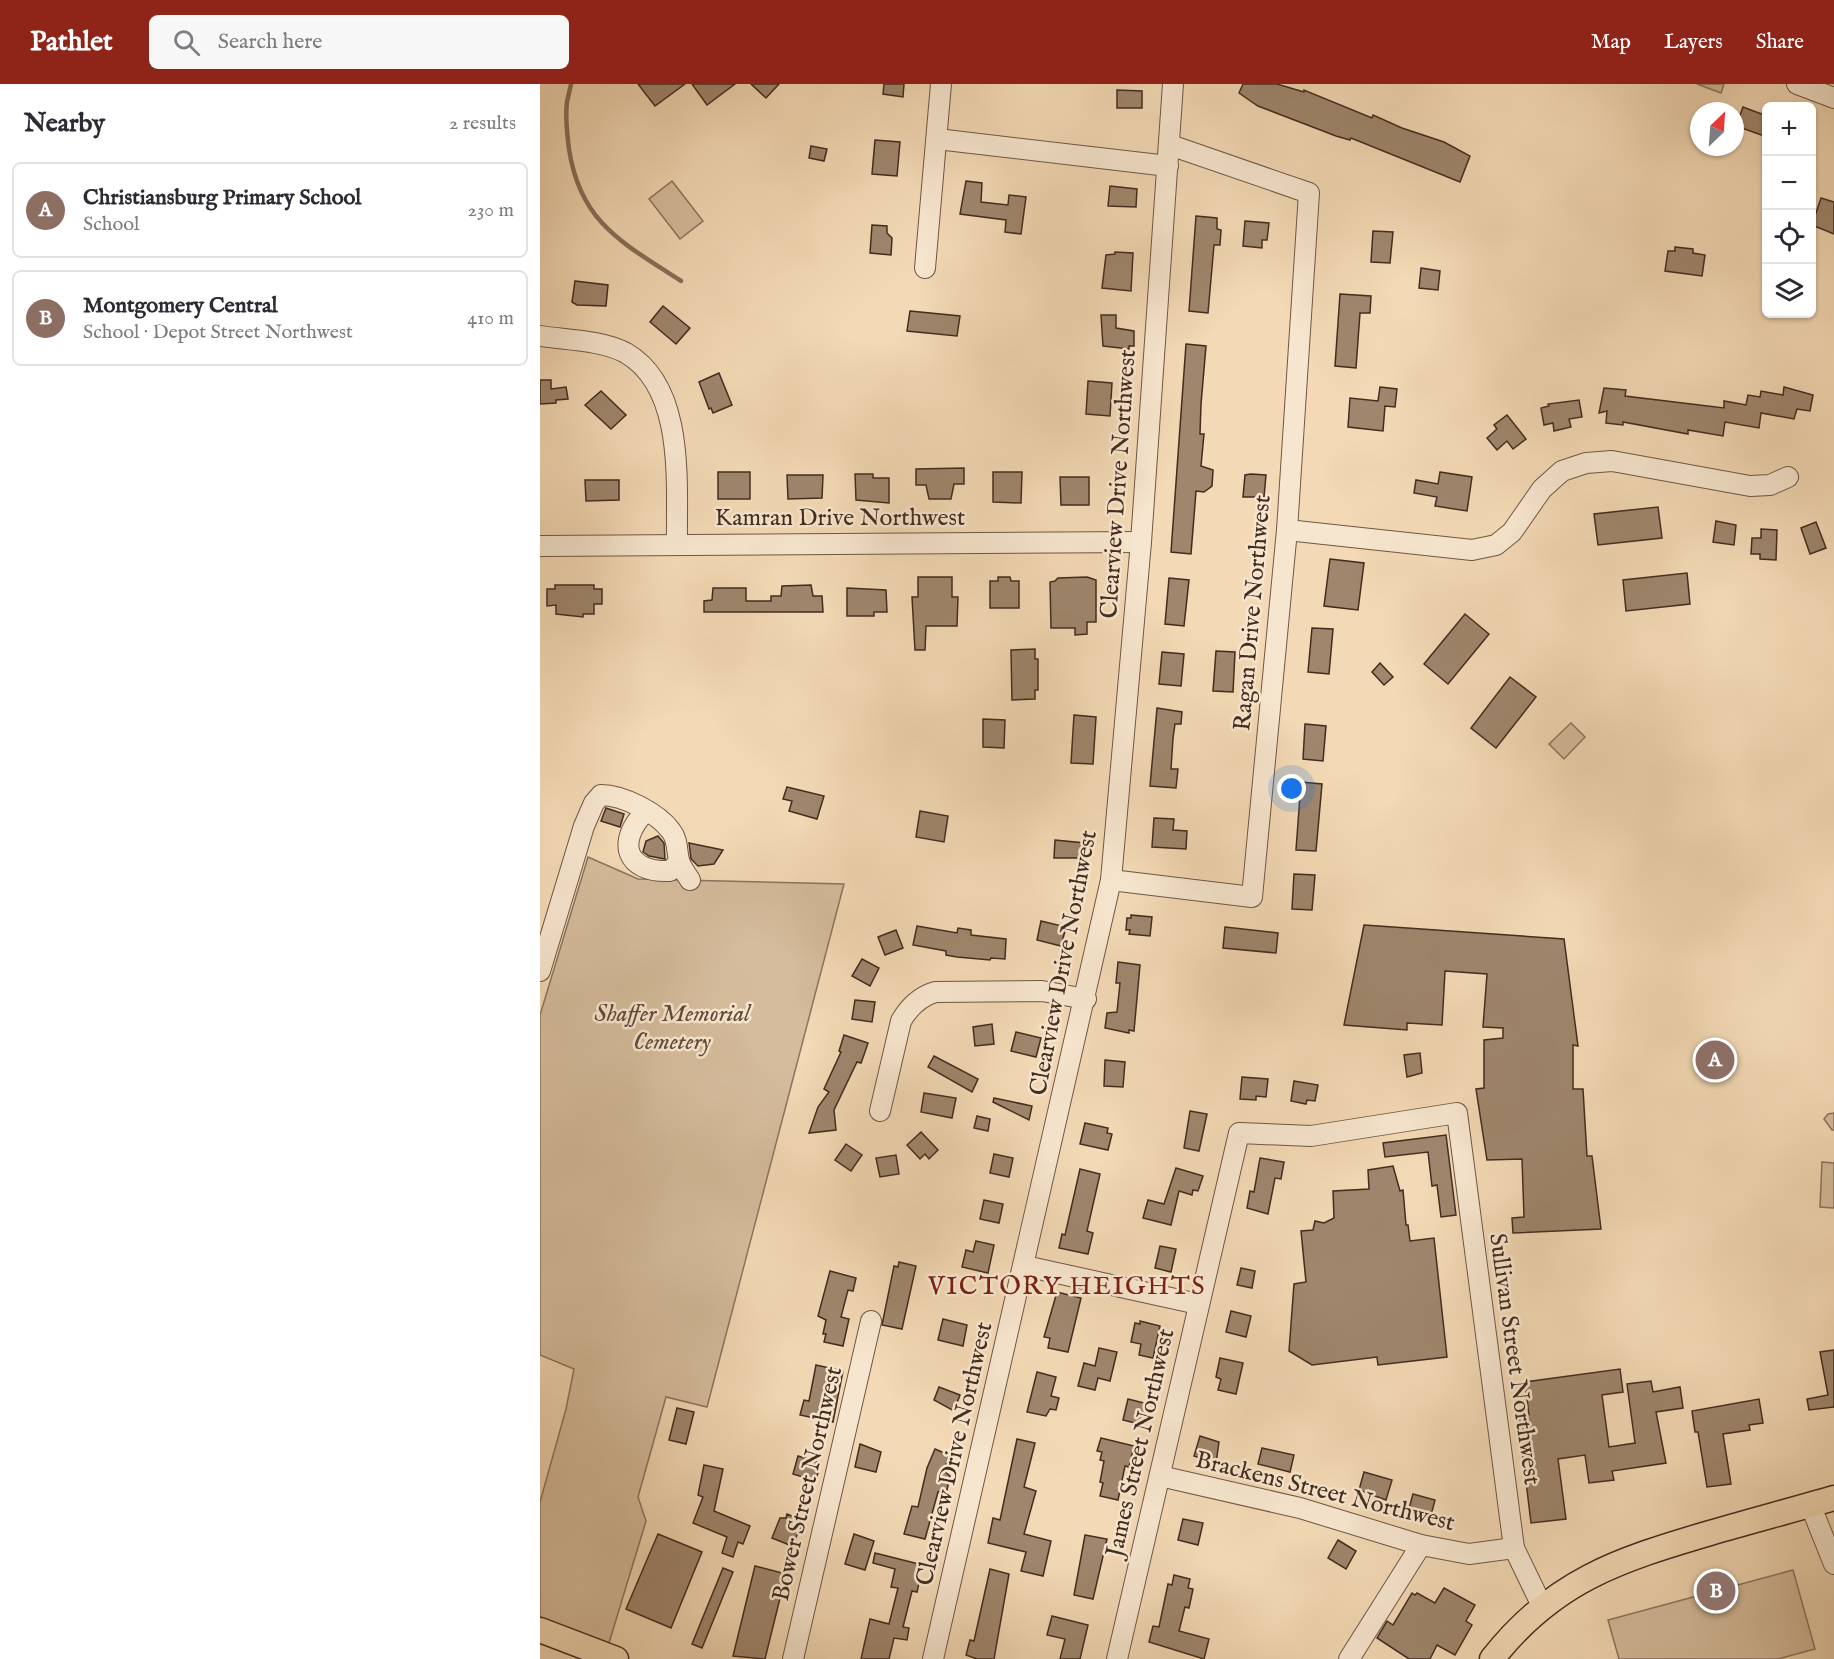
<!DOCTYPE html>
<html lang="en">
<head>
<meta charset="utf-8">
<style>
  body { margin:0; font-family:"IM FELL English",serif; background:#f7f7f7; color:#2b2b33 }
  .controls { position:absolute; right:18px; top:18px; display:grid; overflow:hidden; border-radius:9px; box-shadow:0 2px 4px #0004 }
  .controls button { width:54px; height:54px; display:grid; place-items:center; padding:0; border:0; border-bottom:2px solid #e1e1e2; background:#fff; color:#2b2b33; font:30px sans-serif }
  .compass { position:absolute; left:1150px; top:18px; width:54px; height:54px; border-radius:50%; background:#fff; box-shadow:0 2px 4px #0004; rotate:25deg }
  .you { position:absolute; left:752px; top:705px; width:21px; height:21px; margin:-15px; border:4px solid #fff; border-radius:50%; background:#1a73e8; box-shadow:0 0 0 9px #1a73e833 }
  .badge { display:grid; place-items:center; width:39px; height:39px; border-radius:50%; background:#8f2418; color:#fff; font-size:20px; font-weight:700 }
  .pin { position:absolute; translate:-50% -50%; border:3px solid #fff; box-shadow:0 2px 6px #0006 }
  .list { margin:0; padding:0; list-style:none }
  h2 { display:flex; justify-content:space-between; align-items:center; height:78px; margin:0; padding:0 24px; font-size:26px }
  h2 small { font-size:20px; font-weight:400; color:#7c7c81 }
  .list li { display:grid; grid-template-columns:39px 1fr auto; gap:18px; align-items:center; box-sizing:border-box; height:96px; margin:0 12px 12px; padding:0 12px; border:2px solid #e1e1e2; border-radius:9px }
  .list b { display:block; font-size:22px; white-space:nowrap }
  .list p { margin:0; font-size:20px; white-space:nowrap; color:#7c7c81 }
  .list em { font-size:20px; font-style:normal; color:#7c7c81 }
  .icon { flex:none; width:33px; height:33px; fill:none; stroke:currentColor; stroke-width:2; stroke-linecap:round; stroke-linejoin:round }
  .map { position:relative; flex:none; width:1294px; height:1575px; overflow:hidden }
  header { display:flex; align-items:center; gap:36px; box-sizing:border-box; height:84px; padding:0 30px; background:#8f2418; color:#fff }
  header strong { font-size:28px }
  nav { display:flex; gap:33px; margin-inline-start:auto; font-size:21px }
  .search { width:420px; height:54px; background:#f7f7f7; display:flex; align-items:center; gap:15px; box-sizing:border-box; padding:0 21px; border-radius:9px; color:#7c7c81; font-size:22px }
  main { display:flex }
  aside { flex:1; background:#fff }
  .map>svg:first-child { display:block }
  .green { fill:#d5bc9c; stroke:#8c745e; stroke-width:1.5 }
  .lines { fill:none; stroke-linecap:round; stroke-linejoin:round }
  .stream { stroke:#89705a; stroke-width:4.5 }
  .building { fill:#9f866d; stroke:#432c1f; stroke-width:1.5 }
  .minor-casing { stroke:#6f5744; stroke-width:22 }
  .major-casing { stroke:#432c1f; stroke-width:27 }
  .minor { stroke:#f7e6cf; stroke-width:20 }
  .major { stroke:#f3d9b5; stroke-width:24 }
  .labels { text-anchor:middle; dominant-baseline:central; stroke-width:5; stroke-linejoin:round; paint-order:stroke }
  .street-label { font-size:24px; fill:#432c1f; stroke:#f7e6cf }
  .park-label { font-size:24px; font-style:italic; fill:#604938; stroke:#f7e6cf }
  .neighbourhood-label { font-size:26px; letter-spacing:1.5px; fill:#7a1f14; stroke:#f7e6cf }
</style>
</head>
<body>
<header>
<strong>Pathlet</strong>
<div class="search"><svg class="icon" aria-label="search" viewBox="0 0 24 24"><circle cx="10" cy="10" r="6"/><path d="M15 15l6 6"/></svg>Search here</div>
<nav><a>Map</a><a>Layers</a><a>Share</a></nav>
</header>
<main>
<aside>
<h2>Nearby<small>2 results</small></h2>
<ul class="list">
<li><span class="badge" style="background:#8d6e63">A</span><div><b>Christiansburg Primary School</b><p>School</p></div><em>230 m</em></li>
<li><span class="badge" style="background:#8d6e63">B</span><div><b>Montgomery Central</b><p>School · Depot Street Northwest</p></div><em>410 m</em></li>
</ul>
</aside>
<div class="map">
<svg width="1294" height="1575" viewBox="0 0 1294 1575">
  <rect width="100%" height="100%" fill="#f3d9b5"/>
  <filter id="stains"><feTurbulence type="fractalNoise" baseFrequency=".00333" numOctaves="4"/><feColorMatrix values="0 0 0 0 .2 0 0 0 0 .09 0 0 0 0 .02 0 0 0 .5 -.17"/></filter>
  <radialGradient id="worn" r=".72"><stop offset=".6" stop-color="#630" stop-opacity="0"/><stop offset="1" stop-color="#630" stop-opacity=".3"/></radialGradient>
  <g class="green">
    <polygon points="1157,0 1184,0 1181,9"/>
    <polygon points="132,97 163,137 140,155 109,115"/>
    <polygon points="1031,639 1045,653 1024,675 1009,660"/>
    <polygon points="48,773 98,795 304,800 167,1323 126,1313 98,1413 106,1437 69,1559 0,1533 0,1418 26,1325 34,1285 0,1271 0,931"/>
    <polygon points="1294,1029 1294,1046 1292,1046 1284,1035 1288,1030"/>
    <polygon points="1282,1078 1294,1079 1294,1124 1280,1123"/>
    <polygon points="1253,1486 1275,1565 1238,1575 1079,1575 1068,1536"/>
  </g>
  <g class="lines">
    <path class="stream" d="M31,0C30,6 28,12 27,18C25,33 27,50 29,65C40,139 83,159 141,197"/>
  </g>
  <g class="building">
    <polygon points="98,0 145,0 115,22"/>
    <polygon points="152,0 195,0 167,21"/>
    <polygon points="211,0 239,0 226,14"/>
    <polygon points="344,0 364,0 363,13 343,10"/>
    <polygon points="703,0 737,0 764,8 764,6 832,34 833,31 862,44 904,58 930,72 920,98 811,54 810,56 796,52 718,22 699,9"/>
    <polygon points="577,6 602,7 602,24 577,24"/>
    <polygon points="1203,23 1227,32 1227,53 1196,42"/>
    <polygon points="335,56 360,58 357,92 332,90"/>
    <polygon points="271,62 287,65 284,77 269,74"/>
    <polygon points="426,97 442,99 441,118 468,121 469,111 486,113 481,150 465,148 466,136 420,130"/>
    <polygon points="570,102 597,105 596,123 568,122"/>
    <polygon points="1281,114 1294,118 1294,150 1272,141"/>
    <polygon points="656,132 677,134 677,145 681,146 680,161 674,161 673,172 668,229 649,227"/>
    <polygon points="705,137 729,139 727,156 722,156 722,164 703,162"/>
    <polygon points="332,141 347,142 347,149 352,154 351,171 330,169"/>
    <polygon points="833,147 853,148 850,179 831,178"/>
    <polygon points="1135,163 1153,165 1153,169 1165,171 1162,192 1125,187 1128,167 1135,167"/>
    <polygon points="575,168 593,169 591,207 562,204 566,171 575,170"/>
    <polygon points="881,184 900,187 898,206 879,204"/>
    <polygon points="35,197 68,201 66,222 37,221 32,218"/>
    <polygon points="800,210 831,212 830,229 820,229 816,284 795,282"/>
    <polygon points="123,222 150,244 136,260 110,238"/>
    <polygon points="370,227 420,232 417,252 367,247"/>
    <polygon points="561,231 576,231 576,244 594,247 594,262 589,262 589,265 563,262"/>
    <polygon points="646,260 666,262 661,320 660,350 664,350 661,382 673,386 672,402 664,408 656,407 651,470 631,468"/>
    <polygon points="179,289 192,321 173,329 171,324 169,325 159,298"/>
    <polygon points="0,296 11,296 11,305 26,303 28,315 16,316 16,319 0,320"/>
    <polygon points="548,297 572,299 570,332 546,330"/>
    <polygon points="840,303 857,305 855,323 845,322 843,347 808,343 810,314 838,317"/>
    <polygon points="1244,303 1273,311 1270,327 1257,325 1254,335 1221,329 1219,344 1185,338 1183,352 1148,346 1148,350 1083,338 1083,341 1066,339 1067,327 1059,329 1064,304 1086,306 1085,312 1184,324 1184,317 1206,321 1208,311 1220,313 1221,307 1243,311"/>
    <polygon points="61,307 86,331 71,345 45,321"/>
    <polygon points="1039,316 1042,333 1029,335 1031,343 1014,347 1013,339 1004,341 1001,324 1009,322 1008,320"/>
    <polygon points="967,331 986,355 973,365 967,357 957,366 947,354 957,345 954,341"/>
    <polygon points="424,384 424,400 414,400 411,415 389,415 386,401 376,401 376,385"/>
    <rect x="178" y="388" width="32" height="27"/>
    <polygon points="453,388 482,388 481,419 453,418"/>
    <polygon points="900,388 932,393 927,427 895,422 897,413 874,409 876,396 898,400"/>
    <polygon points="315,390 333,390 333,394 349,394 349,419 316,416"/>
    <polygon points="711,390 726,391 724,413 703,413 705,391"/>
    <polygon points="247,391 283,391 282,414 248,415"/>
    <polygon points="520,393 549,393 549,421 521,421"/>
    <polygon points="45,396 79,396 79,416 46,417"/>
    <polygon points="1118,423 1122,454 1058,461 1054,430"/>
    <polygon points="1176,437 1196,441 1194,461 1173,458"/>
    <polygon points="1276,438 1286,464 1270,470 1261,444"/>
    <polygon points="1221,445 1237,446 1236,476 1220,475 1220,470 1211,470 1212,454 1221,454"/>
    <polygon points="790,475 824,479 818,526 784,522"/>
    <polygon points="1147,489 1150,520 1086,527 1083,496"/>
    <polygon points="378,493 412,493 412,513 418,513 417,542 386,542 385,566 375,566 372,513 378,513"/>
    <polygon points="458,493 470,493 471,497 479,497 479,524 450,524 450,497 458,497"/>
    <polygon points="547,493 556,496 556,538 547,538 547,550 535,551 535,544 511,544 510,498 515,497 518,494"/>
    <polygon points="629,494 649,496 644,542 625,540"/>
    <polygon points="15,501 54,501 54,505 62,505 62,520 54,520 54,530 43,530 43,533 16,530 16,521 7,522 7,505 15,505"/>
    <polygon points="271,501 273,512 282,512 283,528 164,528 164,517 172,516 173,504 206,504 206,517 231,517 231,512 241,512 242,502"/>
    <polygon points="307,504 346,506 347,528 334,528 334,532 307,532"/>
    <polygon points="925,530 949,550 908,600 884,580"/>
    <polygon points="772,544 793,545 789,590 768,588"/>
    <polygon points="495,565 495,575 498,575 498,606 495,606 495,615 472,616 471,566"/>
    <polygon points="676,567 695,568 693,608 673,607"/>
    <polygon points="622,568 644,570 641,602 619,600"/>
    <polygon points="840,579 853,593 844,601 832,588"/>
    <polygon points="970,593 996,613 956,664 931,644"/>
    <polygon points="617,624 642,628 641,640 635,640 633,654 631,685 638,685 636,704 610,702"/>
    <polygon points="534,631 556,633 553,680 531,679"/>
    <polygon points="443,635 465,636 464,664 443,663"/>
    <polygon points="765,640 786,642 783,677 763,675"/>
    <polygon points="761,698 782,700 776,767 756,766"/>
    <polygon points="247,703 284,712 277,735 249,727 252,717 243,715"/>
    <polygon points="66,724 84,730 80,743 61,737"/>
    <polygon points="380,727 408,732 404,758 376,753"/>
    <polygon points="614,734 634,735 633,746 647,747 646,765 612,763"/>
    <polygon points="118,752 124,759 125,775 109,772 103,768 106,757"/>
    <polygon points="515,756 545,759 544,774 514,774"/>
    <polygon points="149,759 183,766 174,780 158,782 151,775"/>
    <polygon points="754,790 775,791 772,826 752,825"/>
    <polygon points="591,831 612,833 610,852 589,850 590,846 586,846 587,834 591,834"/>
    <polygon points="501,837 526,843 521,862 497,856"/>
    <polygon points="824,841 1024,855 1038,962 1033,961 1033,1005 1043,1005 1047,1072 1052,1072 1061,1145 973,1149 972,1134 984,1133 982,1075 947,1076 936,1005 944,1004 944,956 963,954 963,944 943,943 947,890 905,887 902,941 867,939 867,946 804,941"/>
    <polygon points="377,842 417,849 418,844 431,846 431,851 466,855 465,875 451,874 450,876 417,873 406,871 406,867 373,861"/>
    <polygon points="685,843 738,849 736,869 683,864"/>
    <polygon points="356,846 363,864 345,871 338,853"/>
    <polygon points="322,875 339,884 330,902 312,892"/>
    <polygon points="578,878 600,881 594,947 589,946 589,949 565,944 567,929 577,928 580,899 576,899"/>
    <polygon points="315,916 335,918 332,938 312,935"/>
    <polygon points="452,940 454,960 435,962 433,943"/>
    <polygon points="476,948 501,954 496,973 471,967"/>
    <polygon points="304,951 328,959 325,968 321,979 317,978 294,1026 296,1046 269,1049 278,1023 289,1008 284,1005 301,968 299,967"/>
    <polygon points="880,969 882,989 867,993 864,971"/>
    <polygon points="394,972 438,995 432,1008 388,983"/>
    <polygon points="565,976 585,978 583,1003 564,1002"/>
    <polygon points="702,993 728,995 726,1013 716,1012 716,1016 700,1015"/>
    <polygon points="754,997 778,1001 775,1017 767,1016 766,1020 751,1017"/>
    <polygon points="384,1009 416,1014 412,1034 381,1028"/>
    <polygon points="454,1014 492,1022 489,1036 453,1018"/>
    <polygon points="650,1027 667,1030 659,1067 644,1064"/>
    <polygon points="437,1032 450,1035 448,1047 434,1044"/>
    <polygon points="545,1039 568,1044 567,1049 572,1050 568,1066 540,1060"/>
    <polygon points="381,1048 398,1066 389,1075 385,1070 380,1075 367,1061"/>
    <polygon points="906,1051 916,1131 901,1133 897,1101 892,1102 888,1068 845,1073 843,1059"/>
    <polygon points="306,1060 322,1071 311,1087 295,1076"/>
    <polygon points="454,1070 473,1074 469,1093 450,1089"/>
    <polygon points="356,1071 359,1090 340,1093 336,1074"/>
    <polygon points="720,1074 744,1078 741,1095 735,1094 728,1130 707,1124 710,1107 714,1108"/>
    <polygon points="853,1082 860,1107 863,1106 866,1141 868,1141 870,1157 894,1154 907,1273 838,1281 837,1273 772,1281 749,1267 754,1200 766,1198 761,1147 773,1146 775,1137 784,1139 794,1134 793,1107 829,1105 828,1086"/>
    <polygon points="636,1084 663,1092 658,1107 653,1106 652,1111 639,1107 631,1141 603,1134 608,1116 624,1120"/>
    <polygon points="540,1085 560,1090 547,1147 553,1149 548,1170 519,1164 522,1150 525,1151"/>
    <polygon points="444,1116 463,1120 459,1139 440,1135"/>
    <polygon points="436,1157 454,1161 448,1189 422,1183 426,1166 433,1168"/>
    <polygon points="620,1162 636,1165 631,1188 615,1184"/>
    <polygon points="359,1178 376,1182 362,1245 342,1241 354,1182 358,1183"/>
    <polygon points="701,1184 715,1187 712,1204 697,1201"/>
    <polygon points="290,1187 316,1194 313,1207 308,1206 301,1233 309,1235 303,1262 284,1258 286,1250 283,1250 286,1236 278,1232"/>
    <polygon points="517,1208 541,1214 528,1268 508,1264 510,1254 504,1253"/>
    <polygon points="691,1227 711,1232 706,1253 686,1248"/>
    <polygon points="403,1235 427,1241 423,1262 398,1256"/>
    <polygon points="600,1237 620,1242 613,1274 599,1271 601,1260 591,1258 595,1239 600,1240"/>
    <polygon points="559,1264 577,1268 570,1297 558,1294 555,1306 538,1302 544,1279 555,1282"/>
    <polygon points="1294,1266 1294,1323 1269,1326 1267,1315 1288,1311 1280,1268"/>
    <polygon points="680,1274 703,1279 696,1310 678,1306 681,1295 676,1293"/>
    <polygon points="276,1281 303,1287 293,1338 260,1331 264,1316 269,1317"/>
    <polygon points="1080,1285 1083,1308 1062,1311 1069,1363 1095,1359 1087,1300 1111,1297 1113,1308 1140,1303 1143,1324 1116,1328 1126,1379 1072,1387 1074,1396 1049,1399 1045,1371 1018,1375 1026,1435 991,1439 978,1332 989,1331 985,1298"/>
    <polygon points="497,1288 516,1293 511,1312 519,1314 516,1326 510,1325 506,1332 487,1328"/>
    <polygon points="399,1303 420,1311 414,1327 394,1316"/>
    <polygon points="588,1315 608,1320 603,1341 583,1336"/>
    <polygon points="1219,1315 1223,1339 1209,1341 1210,1346 1183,1350 1191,1400 1167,1403 1158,1348 1155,1348 1152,1327"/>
    <polygon points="137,1324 154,1328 146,1360 129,1356"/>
    <polygon points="660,1352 679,1358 676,1379 654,1372"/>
    <polygon points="561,1354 594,1362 589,1383 585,1382 578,1416 560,1412 563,1399 560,1398 564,1377 560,1376 562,1368 557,1367"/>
    <polygon points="477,1355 495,1359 484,1403 496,1407 484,1450 511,1457 503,1492 481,1487 486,1468 448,1459 453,1434 460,1436"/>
    <polygon points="320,1360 341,1368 336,1388 315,1383"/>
    <polygon points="722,1364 754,1371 750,1388 718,1380"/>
    <polygon points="395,1365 409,1371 404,1387 410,1392 407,1406 398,1408 385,1455 364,1450 372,1422 378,1423 387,1384"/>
    <polygon points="258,1372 281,1379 277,1392 274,1392 273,1396 253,1390"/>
    <polygon points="164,1381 183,1385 174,1427 210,1442 203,1460 198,1458 193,1473 182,1469 187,1453 153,1439 163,1413 158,1411"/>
    <polygon points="824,1388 852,1396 846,1416 819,1406"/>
    <polygon points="873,1410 895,1416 890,1435 868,1428"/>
    <polygon points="247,1430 259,1435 257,1438 262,1440 252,1462 232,1454 240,1434 246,1434"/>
    <polygon points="643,1435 663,1439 658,1461 638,1456"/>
    <polygon points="118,1450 162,1468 131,1544 86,1525"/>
    <polygon points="314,1450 334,1457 325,1486 305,1480"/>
    <polygon points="545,1451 567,1455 553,1515 534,1511"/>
    <polygon points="798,1456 816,1467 806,1485 788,1474"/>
    <polygon points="335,1469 379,1480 376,1494 380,1495 377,1508 372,1507 363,1543 369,1544 367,1556 354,1554 349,1575 321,1575 330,1535 349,1540 358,1504 351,1503 355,1485 333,1479"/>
    <polygon points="215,1482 246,1490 225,1575 193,1572"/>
    <polygon points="183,1484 193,1488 162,1564 152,1560"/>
    <polygon points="450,1485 469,1490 454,1575 437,1575 426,1571 430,1556 434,1557"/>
    <polygon points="634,1491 650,1495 648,1504 653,1505 649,1524 645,1523 639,1547 669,1555 664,1575 609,1558 613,1542 619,1543 628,1500 632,1501"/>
    <polygon points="904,1504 935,1521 926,1537 932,1541 915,1571 897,1561 890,1575 869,1575 837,1554 847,1537 853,1541 872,1509 875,1511 877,1509 895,1519"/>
    <polygon points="512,1532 548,1541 540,1575 520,1575 525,1555 507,1551"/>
  </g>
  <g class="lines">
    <defs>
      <g id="minor">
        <polyline points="1257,0 1294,14"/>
        <polyline points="397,55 628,82"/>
        <polyline points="385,184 401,0"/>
        <path d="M0,252C26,256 62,256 86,269C146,304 136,401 137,460"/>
        <polyline points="747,446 932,466 956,461 972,448 1002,405 1022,387 1046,379 1072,377 1210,402 1230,401 1248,393"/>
        <polyline points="0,462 601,458"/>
        <path d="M106,727C75,758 86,789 130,787L139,778"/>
        <polyline points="571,796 712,813 747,446 769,109 630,61"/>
        <path d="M0,887L44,742L54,719L61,711C83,711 118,729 131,747C139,757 136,769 140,779C142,785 147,791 150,796"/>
        <path d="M340,1027L361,937C369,923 379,913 395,908L502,907L546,915"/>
        <polyline points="485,1182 658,1220"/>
        <polyline points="620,1392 760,1424 881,1461 929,1470 974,1464"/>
        <polyline points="1270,1420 1294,1480"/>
        <polyline points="253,1575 331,1237"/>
        <polyline points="393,1575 571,796 601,458 633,0"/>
        <polyline points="577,1575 699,1049 771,1052 917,1029 974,1464 1002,1522"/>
        <polyline points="809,1575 881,1461"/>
      </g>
      <g id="major">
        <polyline points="0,1546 76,1575"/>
        <path d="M952,1575C1013,1497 1078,1476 1170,1449C1211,1437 1253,1426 1294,1414"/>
      </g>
    </defs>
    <use href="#minor" class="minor-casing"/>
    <use href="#major" class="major-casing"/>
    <use href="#minor" class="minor"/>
    <use href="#major" class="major"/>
  </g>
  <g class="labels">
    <g class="street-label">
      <text transform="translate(579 400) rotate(-86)">Clearview Drive Northwest</text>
      <text x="300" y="434">Kamran Drive Northwest</text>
      <text transform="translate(713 529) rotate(-85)">Ragan Drive Northwest</text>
      <text transform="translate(524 879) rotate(-79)">Clearview Drive Northwest</text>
      <text transform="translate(974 1275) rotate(82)">Sullivan Street Northwest</text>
      <text transform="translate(601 1359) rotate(-77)">James Street Northwest</text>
      <text transform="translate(415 1370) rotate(-77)">Clearview Drive Northwest</text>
      <text transform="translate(268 1400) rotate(-77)">Bower Street Northwest</text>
      <text transform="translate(785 1408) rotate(14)">Brackens Street Northwest</text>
    </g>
    <g class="park-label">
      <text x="132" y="930">Shaffer Memorial<tspan x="132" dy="28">Cemetery</tspan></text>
    </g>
    <g class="neighbourhood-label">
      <text x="527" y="1202">VICTORY HEIGHTS</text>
    </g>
  </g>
  <rect width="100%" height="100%" filter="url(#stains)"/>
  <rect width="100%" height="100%" fill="url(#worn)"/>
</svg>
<div class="controls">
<button>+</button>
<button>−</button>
<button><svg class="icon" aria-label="locate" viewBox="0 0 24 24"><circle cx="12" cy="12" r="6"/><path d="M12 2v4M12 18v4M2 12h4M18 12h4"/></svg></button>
<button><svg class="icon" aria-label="layers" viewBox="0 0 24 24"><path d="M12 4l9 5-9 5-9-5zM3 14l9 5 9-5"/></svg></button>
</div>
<svg class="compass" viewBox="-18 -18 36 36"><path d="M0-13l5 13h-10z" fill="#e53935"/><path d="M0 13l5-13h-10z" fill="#7c7c81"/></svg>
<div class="you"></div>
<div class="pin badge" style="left:1175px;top:976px;background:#8d6e63">A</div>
<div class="pin badge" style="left:1176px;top:1507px;background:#8d6e63">B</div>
</div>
</main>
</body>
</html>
